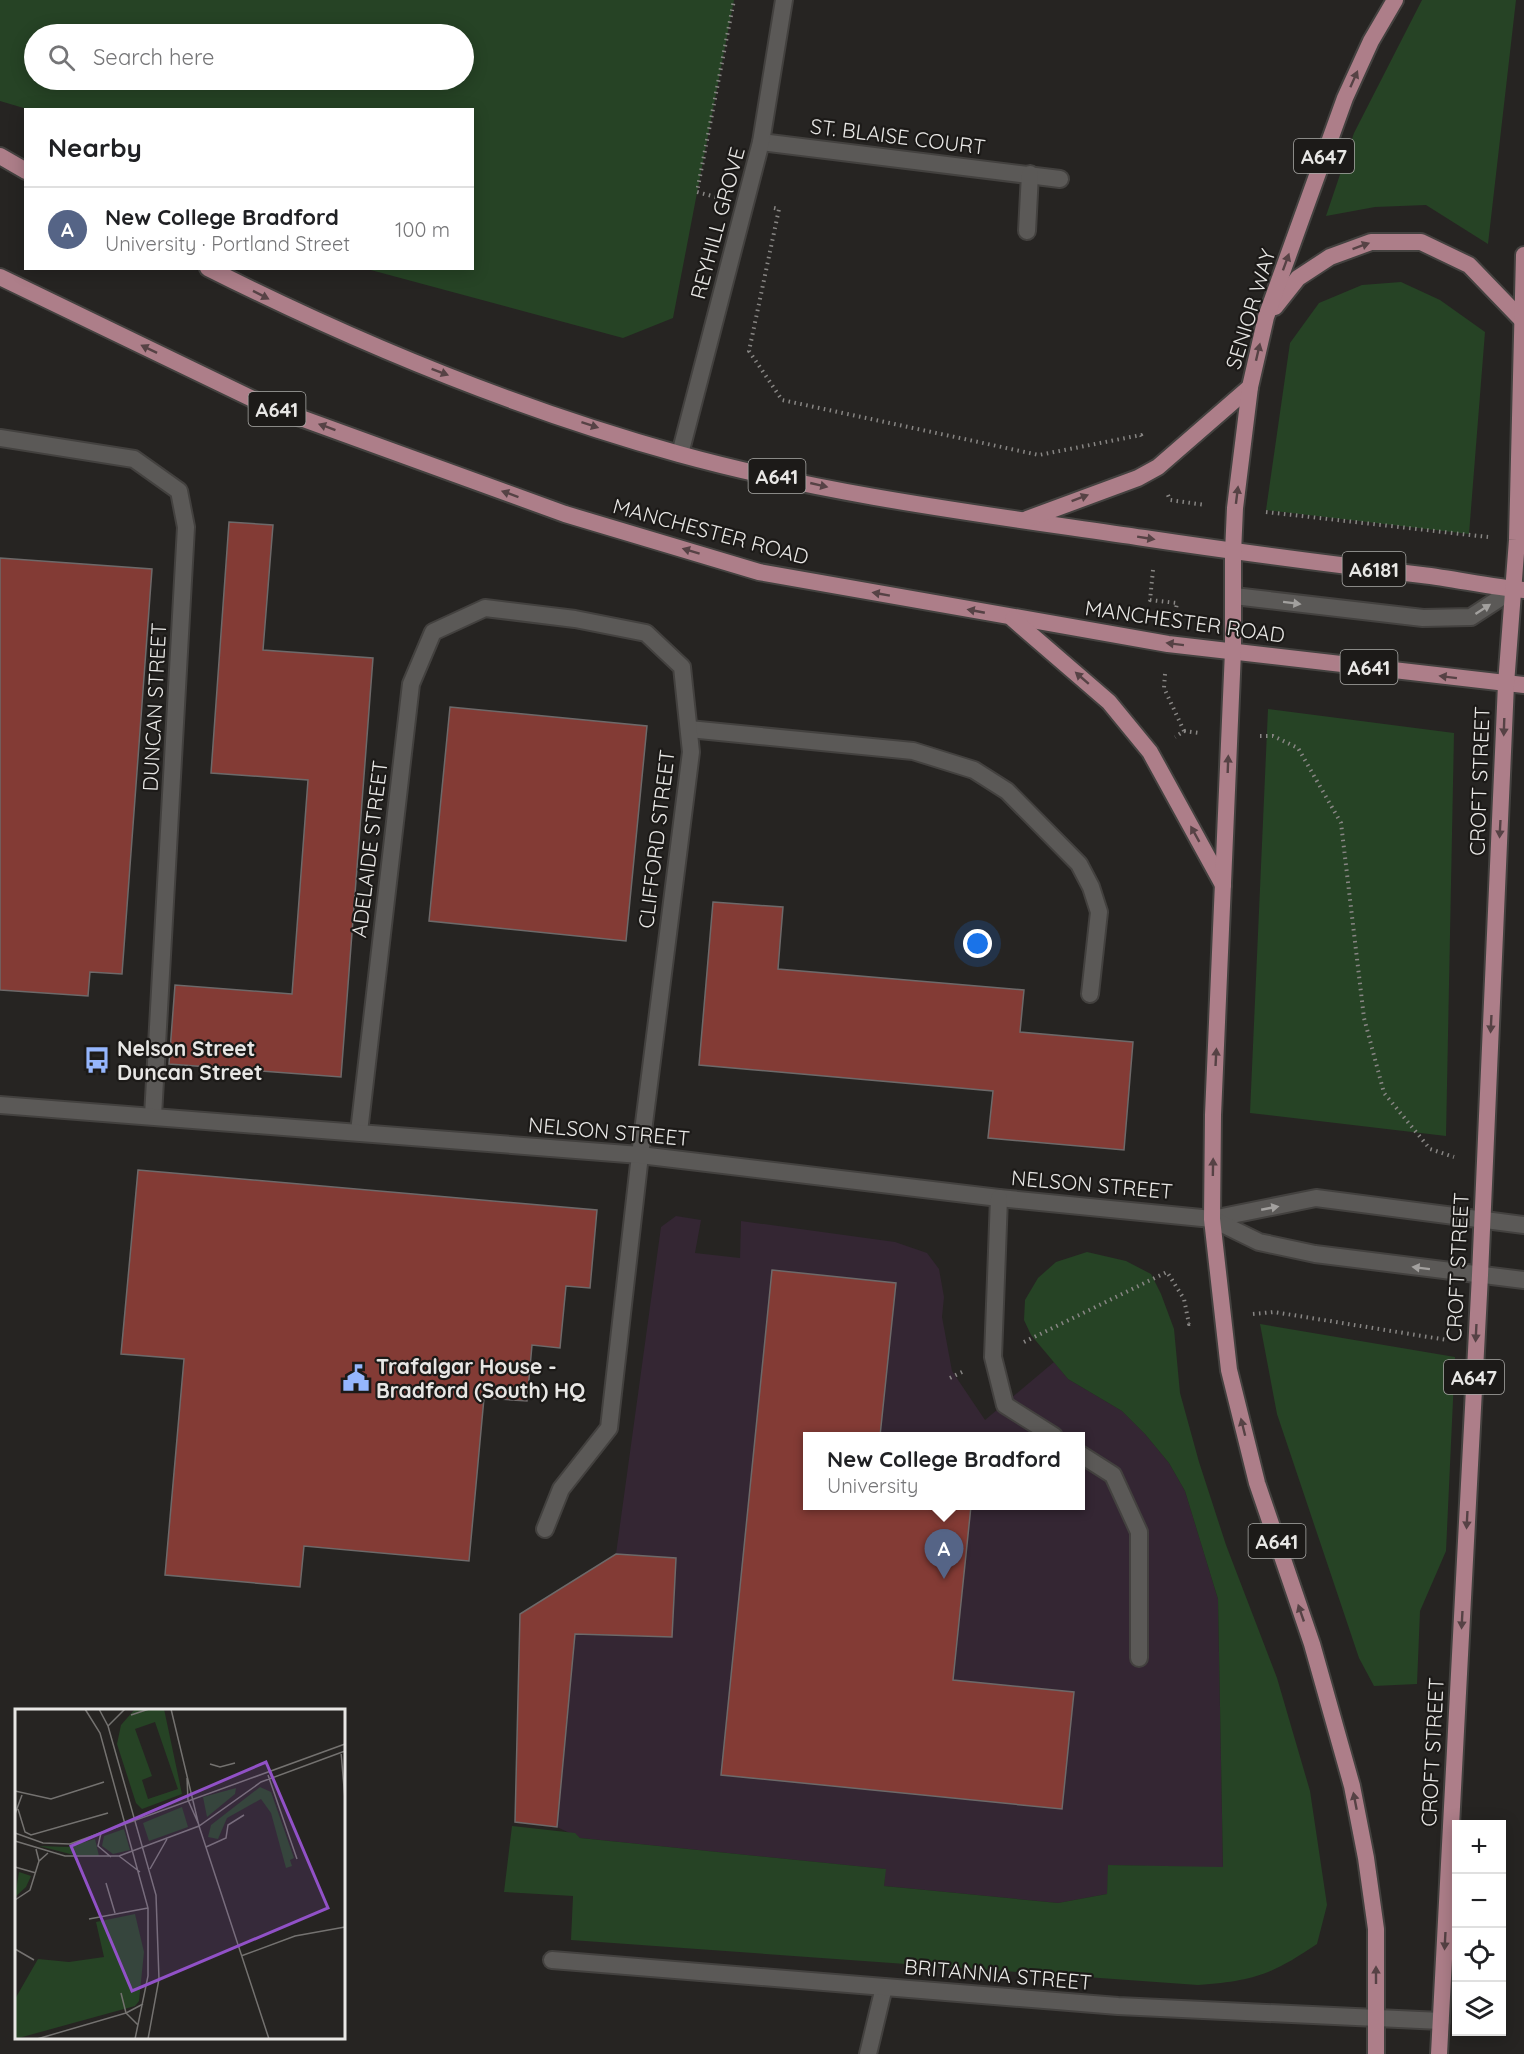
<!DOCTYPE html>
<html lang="en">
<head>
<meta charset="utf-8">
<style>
  body { margin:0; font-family:Quicksand,sans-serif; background:#f6f6f6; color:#202124 }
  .controls { position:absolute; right:18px; bottom:18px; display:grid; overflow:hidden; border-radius:0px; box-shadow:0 3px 15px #0003 }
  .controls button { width:54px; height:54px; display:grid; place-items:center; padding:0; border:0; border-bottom:2px solid #e0e0e0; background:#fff; color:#202124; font:30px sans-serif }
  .you { position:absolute; left:978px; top:944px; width:21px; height:21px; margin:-15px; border:4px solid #fff; border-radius:50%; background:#1a73e8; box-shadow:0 0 0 9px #1a73e833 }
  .badge { display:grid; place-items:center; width:39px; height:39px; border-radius:50%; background:#556486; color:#fff; font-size:20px; font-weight:700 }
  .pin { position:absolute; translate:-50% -50px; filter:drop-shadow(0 2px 3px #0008) }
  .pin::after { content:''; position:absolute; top:32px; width:21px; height:18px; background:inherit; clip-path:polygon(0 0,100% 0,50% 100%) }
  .popup { position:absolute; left:803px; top:1432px; width:282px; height:78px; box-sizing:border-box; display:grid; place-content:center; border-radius:0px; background:#fff; filter:drop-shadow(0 2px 4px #0005); font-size:20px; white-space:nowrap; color:#757577 }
  .popup b { font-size:22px; color:#202124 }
  .popup::after { content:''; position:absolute; left:50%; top:100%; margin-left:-12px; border:12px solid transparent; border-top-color:#fff }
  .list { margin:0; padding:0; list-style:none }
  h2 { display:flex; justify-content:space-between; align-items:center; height:78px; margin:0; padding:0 24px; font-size:26px }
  h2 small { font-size:20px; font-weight:400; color:#757577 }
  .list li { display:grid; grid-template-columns:39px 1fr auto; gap:18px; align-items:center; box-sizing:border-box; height:84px; padding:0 24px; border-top:2px solid #e0e0e0 }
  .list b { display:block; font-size:22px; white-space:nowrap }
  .list p { margin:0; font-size:20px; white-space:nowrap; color:#757577 }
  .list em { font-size:20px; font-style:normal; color:#757577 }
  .icon { flex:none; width:33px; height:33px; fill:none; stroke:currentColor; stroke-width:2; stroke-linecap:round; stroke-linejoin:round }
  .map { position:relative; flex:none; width:1524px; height:2054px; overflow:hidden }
  .search { position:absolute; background:#fff; box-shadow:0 3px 15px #0003; left:24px; top:24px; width:450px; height:66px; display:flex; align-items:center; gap:15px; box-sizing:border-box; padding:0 21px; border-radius:33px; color:#757577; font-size:22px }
  .panel { position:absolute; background:#fff; box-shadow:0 3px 15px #0003; left:24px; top:108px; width:450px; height:162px; border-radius:0px }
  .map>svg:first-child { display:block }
  .education { fill:#342633; fill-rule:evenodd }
  .green { fill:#264325; fill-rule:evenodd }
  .building { fill:#833b35; stroke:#6d6969; stroke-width:1.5 }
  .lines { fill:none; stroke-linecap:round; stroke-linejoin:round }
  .service-casing { stroke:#43413f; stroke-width:20 }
  .minor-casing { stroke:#43413f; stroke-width:20 }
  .primary-casing { stroke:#43413f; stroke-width:20 }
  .path { stroke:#888684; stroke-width:4; stroke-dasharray:1.5 4.5; stroke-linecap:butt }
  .service { stroke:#5b5957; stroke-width:16 }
  .minor { stroke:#5b5957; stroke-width:16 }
  .primary { stroke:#ad7e89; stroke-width:16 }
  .oneway { fill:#564245 }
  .oneway2 { fill:#a2a09e }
  .labels { text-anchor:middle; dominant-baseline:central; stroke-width:4.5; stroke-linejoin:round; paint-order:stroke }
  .shield { fill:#1c1a18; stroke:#abaaa8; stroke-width:1.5 }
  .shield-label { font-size:20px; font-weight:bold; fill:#e8e7e5 }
  .street-label { font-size:21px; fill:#e8e7e5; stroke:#1c1a18 }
  .poi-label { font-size:21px; font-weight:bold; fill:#e8e7e5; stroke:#1c1a18; text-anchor:start }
  .inset-road { fill:none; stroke:#747270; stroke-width:1.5 }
  .view { fill:#9151c7; fill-opacity:0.15; stroke:#9151c7; stroke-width:3 }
  .inset-edge { fill:none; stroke:#e8e7e5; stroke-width:3 }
</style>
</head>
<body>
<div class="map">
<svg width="1524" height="2054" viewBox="0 0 1524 2054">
  <rect width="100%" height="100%" fill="#262422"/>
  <path class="education" d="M676,1216L701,1220L695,1253L740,1258L741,1221L895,1242L927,1253L939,1269L944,1297L942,1317L952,1371L985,1420L1054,1362L1068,1379L1122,1411L1145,1434L1169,1463L1185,1491L1218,1599L1223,1868L1109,1865L1107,1894L1058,1903L884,1886L885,1869L580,1838L557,1827L575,1634L672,1636L676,1558L616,1554L661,1227ZM808,1436H1080V1506H808Z"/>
  <g class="green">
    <path d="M0,0H734L673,318L623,338L367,269L472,268V110L27,109L0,101ZM464,34V80H34V34Z"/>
    <polygon points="1422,0 1516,0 1488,244 1426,205 1375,207 1326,216 1354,133"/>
    <polygon points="1401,282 1440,300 1485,332 1469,534 1266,510 1290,343 1319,303 1362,285"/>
    <polygon points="1268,709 1454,733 1446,1136 1250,1113"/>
    <path d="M1087,1252L1126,1261L1151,1274L1161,1294L1174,1329L1180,1393L1199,1462L1226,1545L1277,1678L1310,1791L1327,1905L1317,1944C1271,1975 1253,1981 1198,1985L571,1940L573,1896L504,1892L512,1826L575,1833L580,1838L886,1869L884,1886L1058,1903L1107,1894L1108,1865L1223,1867L1218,1599L1185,1491L1169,1463L1145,1434L1122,1411L1068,1379L1031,1335L1024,1320L1025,1300L1038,1278L1056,1262Z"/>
    <polygon points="1260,1324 1455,1357 1446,1551 1420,1611 1417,1684 1374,1686 1359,1658 1277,1414"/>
  </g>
  <g class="building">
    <polygon points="229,522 273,525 263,650 373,658 341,1077 169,1064 175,985 292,994 308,780 211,773"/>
    <polygon points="0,558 152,569 122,974 90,972 88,996 0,990"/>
    <polygon points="450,707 647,726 626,941 429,921"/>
    <polygon points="713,902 783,907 778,969 1024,990 1020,1032 1133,1042 1124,1150 988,1138 993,1091 699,1065"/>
    <polygon points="138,1170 597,1210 590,1288 566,1286 560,1348 532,1345 527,1401 484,1398 469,1561 304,1546 300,1587 165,1575 184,1359 121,1354"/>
    <polygon points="772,1270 896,1283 880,1436 808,1436 808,1506 971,1506 953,1680 1074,1692 1062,1809 721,1775"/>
    <polygon points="616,1554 676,1558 672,1637 575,1634 557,1827 515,1822 520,1614"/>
  </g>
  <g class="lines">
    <defs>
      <g id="service">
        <polyline points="0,438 134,459 179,491 186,527 153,1116"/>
        <polyline points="1234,596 1423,618 1471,617 1514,589"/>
        <polyline points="689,729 913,751 974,770 1007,791 1079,864 1091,887 1099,912 1090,994"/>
        <polyline points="359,1132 411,684 433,632 485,608 575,619 646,633 682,667 691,752 640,1155 609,1428 561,1489 545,1529"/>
        <polyline points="868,2054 884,1987"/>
      </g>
      <g id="minor">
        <polyline points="761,142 1060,179"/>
        <polyline points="1027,231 1030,174"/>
        <polyline points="680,454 761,142 784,0"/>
        <polyline points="0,1105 640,1155 999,1198 1212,1219 1316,1198 1524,1225"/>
        <polyline points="999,1198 993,1357 1005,1405 1054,1436"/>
        <polyline points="1212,1219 1259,1242 1315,1254 1524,1280"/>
        <polyline points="1080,1454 1113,1475 1139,1532 1139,1658"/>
        <polyline points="552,1960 1118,2006 1441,2021"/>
      </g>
      <g id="primary">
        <polyline points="0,156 26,171"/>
        <path d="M208,268C359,344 517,409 679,454C831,496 989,515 1144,538C1237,552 1329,564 1422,575C1456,579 1490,587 1524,590"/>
        <polyline points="0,277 265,405 565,514 759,572 1168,644 1524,685"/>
        <polyline points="1275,307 1298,278 1330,257 1371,242 1421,242 1469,265 1521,319"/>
        <polyline points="1027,519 1138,478 1158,467 1250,387"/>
        <polyline points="1013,619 1109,702 1150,752 1223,885"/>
        <polyline points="1376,2054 1376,1929 1366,1858 1352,1786 1312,1644 1257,1483 1229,1370 1212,1219 1213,1115 1233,651 1233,553 1235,508 1250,387 1266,317 1345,98 1371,41 1395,0"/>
        <polyline points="1439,2054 1480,1275 1506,684 1517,540 1524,255"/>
      </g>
    </defs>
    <use href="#service" class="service-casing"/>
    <use href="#minor" class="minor-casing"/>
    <use href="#primary" class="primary-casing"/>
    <g class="path">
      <polyline points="716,197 697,192 734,0"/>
      <polyline points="774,208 779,209 749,351 782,400 1039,455 1141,435 1143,439"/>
      <polyline points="1168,495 1170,500 1205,505"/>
      <polyline points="1266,512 1488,537"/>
      <polyline points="1153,570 1150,600 1177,603 1175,614"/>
      <polyline points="1165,674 1164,688 1184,731 1175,737"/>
      <polyline points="1184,731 1199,733"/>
      <polyline points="1260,736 1273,736 1298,748 1341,823 1364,1018 1384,1093 1430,1149 1454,1157"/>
      <polyline points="1253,1314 1274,1312 1447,1340"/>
      <polyline points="1024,1342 1167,1272 1184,1299 1189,1324 1192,1323"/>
      <polyline points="950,1378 966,1370"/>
    </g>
    <use href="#service" class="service"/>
    <use href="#minor" class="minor"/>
    <use href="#primary" class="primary"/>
  </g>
  <defs><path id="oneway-solid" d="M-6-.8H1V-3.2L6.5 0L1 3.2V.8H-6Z" transform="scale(1.5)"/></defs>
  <g class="oneway">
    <use href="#oneway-solid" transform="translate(1354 79) rotate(-66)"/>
    <use href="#oneway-solid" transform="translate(1361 246) rotate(-20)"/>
    <use href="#oneway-solid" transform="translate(1286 262) rotate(-70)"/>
    <use href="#oneway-solid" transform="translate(261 295) rotate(27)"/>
    <use href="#oneway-solid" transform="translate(149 349) rotate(-154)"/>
    <use href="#oneway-solid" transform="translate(1258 352) rotate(-77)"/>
    <use href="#oneway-solid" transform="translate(440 372) rotate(21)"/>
    <use href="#oneway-solid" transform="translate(590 425) rotate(18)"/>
    <use href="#oneway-solid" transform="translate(327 427) rotate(-160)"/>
    <use href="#oneway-solid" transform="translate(819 485) rotate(13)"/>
    <use href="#oneway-solid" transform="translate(510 494) rotate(-160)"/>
    <use href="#oneway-solid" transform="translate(1237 495) rotate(-83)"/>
    <use href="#oneway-solid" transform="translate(1080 498) rotate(-21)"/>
    <use href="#oneway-solid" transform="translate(1146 538) rotate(9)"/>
    <use href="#oneway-solid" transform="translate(691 551) rotate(-163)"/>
    <use href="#oneway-solid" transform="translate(881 594) rotate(-170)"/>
    <use href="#oneway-solid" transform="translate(976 611) rotate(-169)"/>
    <use href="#oneway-solid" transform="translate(1175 644) rotate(-173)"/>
    <use href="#oneway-solid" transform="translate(1448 677) rotate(-173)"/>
    <use href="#oneway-solid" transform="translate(1082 678) rotate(-139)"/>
    <use href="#oneway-solid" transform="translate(1504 727) rotate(92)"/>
    <use href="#oneway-solid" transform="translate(1228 764) rotate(-88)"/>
    <use href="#oneway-solid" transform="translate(1500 829) rotate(93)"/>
    <use href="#oneway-solid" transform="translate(1195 834) rotate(-119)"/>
    <use href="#oneway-solid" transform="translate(1491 1024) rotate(93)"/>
    <use href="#oneway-solid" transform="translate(1216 1057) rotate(-87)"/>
    <use href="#oneway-solid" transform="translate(1213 1167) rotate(-89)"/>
    <use href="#oneway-solid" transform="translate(1476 1333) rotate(93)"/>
    <use href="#oneway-solid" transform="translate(1243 1427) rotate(-104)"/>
    <use href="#oneway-solid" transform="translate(1467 1520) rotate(93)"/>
    <use href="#oneway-solid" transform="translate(1301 1613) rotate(-109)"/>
    <use href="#oneway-solid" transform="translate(1462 1620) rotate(93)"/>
    <use href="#oneway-solid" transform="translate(1355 1801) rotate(-101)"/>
    <use href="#oneway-solid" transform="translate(1445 1941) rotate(93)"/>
    <use href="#oneway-solid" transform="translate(1376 1975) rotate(-90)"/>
  </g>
  <g class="oneway2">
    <use href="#oneway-solid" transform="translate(1292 603) rotate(7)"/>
    <use href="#oneway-solid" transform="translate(1483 609) rotate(-33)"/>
    <use href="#oneway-solid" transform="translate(1270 1208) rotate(-11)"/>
    <use href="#oneway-solid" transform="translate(1421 1268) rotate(-173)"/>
  </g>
  <defs>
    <symbol id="bus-bare" viewBox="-9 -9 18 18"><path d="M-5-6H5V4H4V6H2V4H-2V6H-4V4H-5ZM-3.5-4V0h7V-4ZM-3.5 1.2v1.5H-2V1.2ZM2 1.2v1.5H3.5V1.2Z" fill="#95b6fd" stroke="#1c1a18" stroke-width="2.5" paint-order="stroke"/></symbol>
    <symbol id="civic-bare" viewBox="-9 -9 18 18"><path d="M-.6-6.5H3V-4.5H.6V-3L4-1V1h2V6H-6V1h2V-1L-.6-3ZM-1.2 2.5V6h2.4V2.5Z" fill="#95b6fd" stroke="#1c1a18" stroke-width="2.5" paint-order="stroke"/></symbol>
  </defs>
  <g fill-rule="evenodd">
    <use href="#bus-bare" x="78" y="1041" width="38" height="38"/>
    <use href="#civic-bare" x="337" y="1359" width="38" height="38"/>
  </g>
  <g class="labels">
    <g class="shield">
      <rect x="1294" y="139" width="60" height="34" rx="4.5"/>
      <rect x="248.5" y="392" width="57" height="34" rx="4.5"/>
      <rect x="748.5" y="459" width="57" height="34" rx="4.5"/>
      <rect x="1342.5" y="552" width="63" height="34" rx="4.5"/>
      <rect x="1340.5" y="650" width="57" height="34" rx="4.5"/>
      <rect x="1444" y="1360" width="60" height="34" rx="4.5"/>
      <rect x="1248.5" y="1524" width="57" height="34" rx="4.5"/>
    </g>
    <g class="shield-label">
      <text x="1324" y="156">A647</text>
      <text x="277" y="409">A641</text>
      <text x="777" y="476">A641</text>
      <text x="1374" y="569">A6181</text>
      <text x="1369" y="667">A641</text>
      <text x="1474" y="1377">A647</text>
      <text x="1277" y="1541">A641</text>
    </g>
    <g class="street-label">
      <text transform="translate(898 136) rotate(7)">ST. BLAISE COURT</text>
      <text transform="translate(717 223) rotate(-75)">REYHILL GROVE</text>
      <text transform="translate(1250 309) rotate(-73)">SENIOR WAY</text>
      <text transform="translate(711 531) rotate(15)">MANCHESTER ROAD</text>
      <text transform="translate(1185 621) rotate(8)">MANCHESTER ROAD</text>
      <text transform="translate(154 707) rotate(-87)">DUNCAN STREET</text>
      <text transform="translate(1479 781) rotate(-88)">CROFT STREET</text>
      <text transform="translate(656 839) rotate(-83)">CLIFFORD STREET</text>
      <text transform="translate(369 849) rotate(-83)">ADELAIDE STREET</text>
      <text transform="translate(609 1131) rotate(5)">NELSON STREET</text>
      <text transform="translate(1092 1184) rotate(5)">NELSON STREET</text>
      <text transform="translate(1457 1267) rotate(-87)">CROFT STREET</text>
      <text transform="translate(1432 1752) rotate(-87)">CROFT STREET</text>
      <text transform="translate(998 1974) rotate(5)">BRITANNIA STREET</text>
    </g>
    <g class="poi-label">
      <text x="117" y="1048">Nelson Street<tspan x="117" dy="24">Duncan Street</tspan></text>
      <text x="376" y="1366">Trafalgar House -<tspan x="376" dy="24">Bradford (South) HQ</tspan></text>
    </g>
  </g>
  <g transform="translate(15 1709)">
    <rect width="330" height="330" fill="#262422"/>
    <path d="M120,0H149L167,85L127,100L121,94L102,35L106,16ZM140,13L163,80L133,90L127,71L137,67L120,20ZM245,78L256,83L279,149L275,151L277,157L271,159L256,104L246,90L212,109L203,130L193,128L196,116ZM221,79L220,85L192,108L188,88ZM167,98L173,118L134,132L128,114ZM109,120L115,141L98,145L87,137L89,127ZM80,130L84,147L59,146L24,137L53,138ZM4,163L16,167L11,178L0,188ZM120,205L129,243L124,292L120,297L0,330V290L23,250L54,253L89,248L81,213Z" fill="#264325" fill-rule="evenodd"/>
    <path class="inset-road" d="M70,0L85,24L133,199V267L120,330M84,0L93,17L141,186L144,270L133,330M88,0H107M156,0L184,117L254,330M116,6L134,0M93,17L110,0M326,43L330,90M195,55L205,58L220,54M253,66L282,150M172,69L173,91L184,116M0,82L36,90L89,73M3,100L10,123L16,126L93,104M0,105L7,86M0,124L28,134L55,135L330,35M86,124L83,137L96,148M0,132L50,147H104L184,117L246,73L330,42M191,138L211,129L213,116L229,106M21,140L24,152L33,144M104,147L125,163M0,158L21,164M135,160L152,130M91,174L100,204M0,191L15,181L24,152M74,210L133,199M0,240L19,251M226,247L280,227L330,218M123,316L111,304L128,295M22,330L111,304L106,284"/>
    <path class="view" d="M251,53L313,199L117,282L56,137Z"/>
    <rect width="330" height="330" class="inset-edge"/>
  </g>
</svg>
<div class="controls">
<button>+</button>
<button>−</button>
<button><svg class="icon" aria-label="locate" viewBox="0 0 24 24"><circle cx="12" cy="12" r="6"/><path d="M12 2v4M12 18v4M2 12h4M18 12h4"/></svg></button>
<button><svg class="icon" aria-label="layers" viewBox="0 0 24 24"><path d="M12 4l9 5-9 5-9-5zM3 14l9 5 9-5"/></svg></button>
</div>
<div class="you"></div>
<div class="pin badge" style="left:944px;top:1579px">A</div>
<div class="popup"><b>New College Bradford</b>University</div>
<div class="search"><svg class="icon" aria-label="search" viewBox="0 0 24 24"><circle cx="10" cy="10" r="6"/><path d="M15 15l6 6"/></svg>Search here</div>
<section class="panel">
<h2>Nearby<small></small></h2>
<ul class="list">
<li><span class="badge">A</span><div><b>New College Bradford</b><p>University · Portland Street</p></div><em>100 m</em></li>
</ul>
</section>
</div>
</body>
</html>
